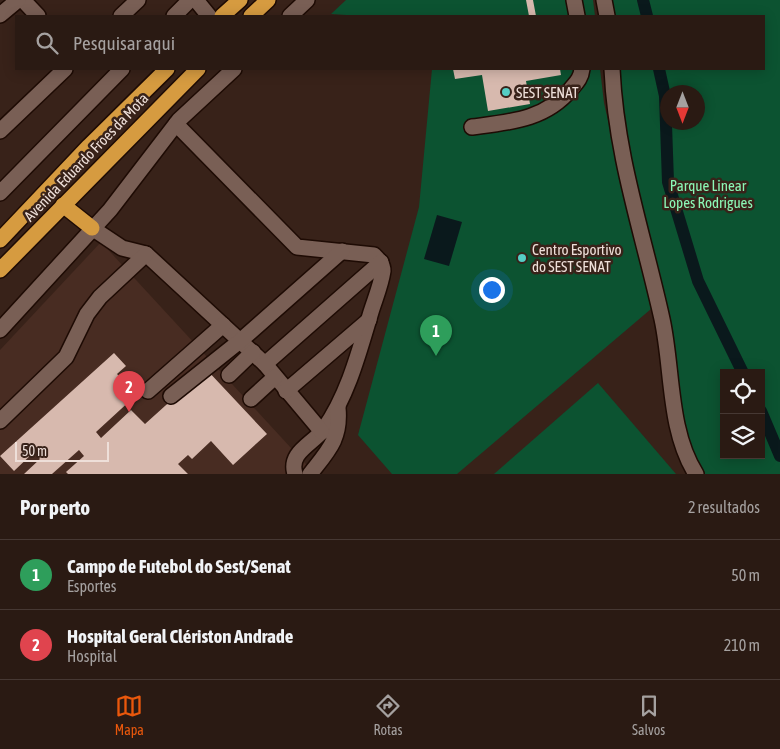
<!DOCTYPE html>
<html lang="pt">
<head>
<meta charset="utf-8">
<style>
  body { margin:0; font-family:"Asap Condensed",sans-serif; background:#362721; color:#f1f3f6 }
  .controls { position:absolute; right:15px; bottom:15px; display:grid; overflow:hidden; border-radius:0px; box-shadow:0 2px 12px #0003 }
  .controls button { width:45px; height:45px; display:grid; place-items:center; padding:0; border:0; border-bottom:1px solid #463833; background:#2a1a13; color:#f1f3f6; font:25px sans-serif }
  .compass { position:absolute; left:660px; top:85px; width:45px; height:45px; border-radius:50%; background:#2a1a13; box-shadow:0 2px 12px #0003; rotate:180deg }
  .scale { position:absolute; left:15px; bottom:12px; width:94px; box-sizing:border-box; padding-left:5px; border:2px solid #eedfd9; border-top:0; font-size:14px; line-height:18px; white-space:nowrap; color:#eedfd9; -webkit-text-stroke:4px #382219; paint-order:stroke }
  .you { position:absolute; left:491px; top:289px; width:18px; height:18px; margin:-12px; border:4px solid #fff; border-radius:50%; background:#1a73e8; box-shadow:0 0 0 8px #1a73e833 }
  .badge { display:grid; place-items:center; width:32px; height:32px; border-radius:50%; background:#ea580c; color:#fff; font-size:16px; font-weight:700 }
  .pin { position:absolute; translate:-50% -41px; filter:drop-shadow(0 1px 2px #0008) }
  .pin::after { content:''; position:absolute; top:26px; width:18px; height:15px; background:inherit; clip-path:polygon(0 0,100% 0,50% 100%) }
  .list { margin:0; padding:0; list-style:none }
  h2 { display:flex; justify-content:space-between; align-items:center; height:65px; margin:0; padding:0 20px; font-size:21px }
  h2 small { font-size:16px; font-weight:400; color:#a5a1a0 }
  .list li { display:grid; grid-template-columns:32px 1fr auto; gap:15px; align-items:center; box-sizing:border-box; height:70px; padding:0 20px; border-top:1px solid #463833 }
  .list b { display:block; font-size:19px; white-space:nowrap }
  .list p { margin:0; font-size:16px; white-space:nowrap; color:#a5a1a0 }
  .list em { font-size:16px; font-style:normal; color:#a5a1a0 }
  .icon { flex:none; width:28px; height:28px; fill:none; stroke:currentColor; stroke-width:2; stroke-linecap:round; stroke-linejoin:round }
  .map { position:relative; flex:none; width:780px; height:474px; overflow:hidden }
  .search { position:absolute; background:#2a1a13; box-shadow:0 2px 12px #0003; left:15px; right:15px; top:15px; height:55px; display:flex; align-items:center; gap:12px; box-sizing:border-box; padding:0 18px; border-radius:0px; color:#a5a1a0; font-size:19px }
  .sheet { height:205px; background:#2a1a13 }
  nav { display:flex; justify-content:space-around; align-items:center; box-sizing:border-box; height:70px; border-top:1px solid #463833; background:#2a1a13; font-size:14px; color:#a5a1a0 }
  nav a { display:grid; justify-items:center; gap:2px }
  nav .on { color:#ea580c }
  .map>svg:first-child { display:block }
  .built { fill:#482c22 }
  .green { fill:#0c5331; fill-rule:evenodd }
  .water { fill:#0a191c }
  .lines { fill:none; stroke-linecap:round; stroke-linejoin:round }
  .canal { stroke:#0a191c; stroke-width:12 }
  .building { fill:#d7b9ae }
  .minor-casing { stroke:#1e0b04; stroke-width:18 }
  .highway-casing { stroke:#1e0b04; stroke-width:18 }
  .minor { stroke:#795f55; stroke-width:15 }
  .highway { stroke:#d69b40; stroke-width:15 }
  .poi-dot { fill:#55cec5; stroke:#382219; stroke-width:2 }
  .labels { text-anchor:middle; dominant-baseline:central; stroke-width:5; stroke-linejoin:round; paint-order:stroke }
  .poi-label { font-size:15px; fill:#eedfd9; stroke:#382219; text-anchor:start }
  .street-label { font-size:15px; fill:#eedfd9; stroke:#382219 }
  .park-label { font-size:15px; fill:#8bf7b6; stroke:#382219 }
</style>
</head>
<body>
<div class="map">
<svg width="780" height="474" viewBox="0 0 780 474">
  <rect width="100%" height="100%" fill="#382219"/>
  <polygon class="built" points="101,242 315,474 0,474 0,350"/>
  <g class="green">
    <polygon points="346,0 593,0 595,16 361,16 331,14"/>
    <path d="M611,0H780V474H698L689,459L620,142L615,69H764V16H613ZM668,92H698V122H668ZM724,373H761V455H724Z"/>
    <polygon points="432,69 600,69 604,103 651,309 457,474 392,474 358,435 419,207"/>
    <polygon points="598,383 676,474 494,474"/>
  </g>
  <polygon class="water" points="437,215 462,222 449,266 424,259"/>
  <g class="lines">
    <g class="canal">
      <polyline points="643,0 647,16"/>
      <polyline points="659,69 665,96 668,182 698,281 743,373"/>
      <polyline points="761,411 780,456"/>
    </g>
  </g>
  <g class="building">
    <polygon points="526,0 533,0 536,16 529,16"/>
    <polygon points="453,69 560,69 561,75 526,81 530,104 488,111 482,75 455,79"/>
    <polygon points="114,353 126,366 117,374 124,381 132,374 145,387 96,432 101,438 131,410 145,424 206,369 267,434 233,465 211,441 192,459 188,455 178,464 188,474 68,474 66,472 84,456 79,450 52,474 24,474 40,459 34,452 14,471 0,456"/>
  </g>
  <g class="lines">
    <defs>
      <g id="minor">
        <polyline points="23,0 38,16"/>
        <polyline points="196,0 209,16"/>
        <polyline points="574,0 577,16"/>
        <polyline points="604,0 607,16"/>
        <polyline points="0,15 18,0"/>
        <polyline points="121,16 138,0"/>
        <polyline points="174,16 190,0"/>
        <polyline points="290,16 307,0"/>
        <path d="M612,69C616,157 643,233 662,319C673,369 668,430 696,474"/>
        <path d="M176,124L297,247L374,255C379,260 383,264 383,271C381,285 375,299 371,312C359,352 348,395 324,429C313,444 288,452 295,474"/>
        <path d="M472,127C510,122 545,120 571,89C577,82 581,78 582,69"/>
        <polyline points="0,131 65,69"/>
        <polyline points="0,193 122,69"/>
        <polyline points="92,228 122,248 146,254 265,364 322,432"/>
        <polyline points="0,330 110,210 179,120 234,69"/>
        <polyline points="265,364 381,262"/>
        <polyline points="229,375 253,352"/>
        <polyline points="148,391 223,325"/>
        <polyline points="286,391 369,320"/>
        <polyline points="171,396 240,341 342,251"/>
        <polyline points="251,399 275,377"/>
        <polyline points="0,421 66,357 87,314 100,297 146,254"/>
        <path d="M310,474C328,451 341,439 338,408"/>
      </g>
      <g id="highway">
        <polyline points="222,16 240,0"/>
        <polyline points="251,16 268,0"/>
        <polyline points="63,205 92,228"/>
        <polyline points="0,240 89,146 167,69"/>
        <polyline points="0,270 198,69"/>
      </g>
    </defs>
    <use href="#minor" class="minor-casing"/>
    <use href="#highway" class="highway-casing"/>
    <use href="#minor" class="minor"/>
    <use href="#highway" class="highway"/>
  </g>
  <g class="poi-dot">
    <circle cx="506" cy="92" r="5"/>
    <circle cx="522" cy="258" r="5"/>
  </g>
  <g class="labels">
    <g class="poi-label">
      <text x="516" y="92">SEST SENAT</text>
      <text x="532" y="249">Centro Esportivo<tspan x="532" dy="17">do SEST SENAT</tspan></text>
    </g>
    <g class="street-label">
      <text transform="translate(86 157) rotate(-46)">Avenida Eduardo Froes da Mota</text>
    </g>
    <g class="park-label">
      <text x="708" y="185">Parque Linear<tspan x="708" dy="17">Lopes Rodrigues</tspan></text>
    </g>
  </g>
</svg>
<div class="controls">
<button><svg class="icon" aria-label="locate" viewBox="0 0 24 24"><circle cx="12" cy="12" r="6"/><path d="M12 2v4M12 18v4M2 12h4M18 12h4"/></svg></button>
<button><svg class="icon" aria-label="layers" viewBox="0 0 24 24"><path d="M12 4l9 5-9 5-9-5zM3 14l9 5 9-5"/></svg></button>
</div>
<svg class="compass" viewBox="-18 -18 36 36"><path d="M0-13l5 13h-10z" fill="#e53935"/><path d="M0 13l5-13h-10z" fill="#a5a1a0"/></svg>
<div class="scale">50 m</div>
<div class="you"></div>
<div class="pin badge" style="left:436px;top:356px;background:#2e9e5b">1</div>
<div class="pin badge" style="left:129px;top:412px;background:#e0444e">2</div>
<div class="search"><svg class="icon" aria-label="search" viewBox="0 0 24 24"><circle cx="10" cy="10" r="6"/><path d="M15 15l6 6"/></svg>Pesquisar aqui</div>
</div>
<section class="sheet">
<h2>Por perto<small>2 resultados</small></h2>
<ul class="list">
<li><span class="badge" style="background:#2e9e5b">1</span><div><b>Campo de Futebol do Sest/Senat</b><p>Esportes</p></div><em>50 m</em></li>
<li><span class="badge" style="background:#e0444e">2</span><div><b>Hospital Geral Clériston Andrade</b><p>Hospital</p></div><em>210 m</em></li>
</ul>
</section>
<nav>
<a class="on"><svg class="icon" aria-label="map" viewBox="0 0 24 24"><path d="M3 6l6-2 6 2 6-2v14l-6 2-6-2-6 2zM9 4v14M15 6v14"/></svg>Mapa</a>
<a><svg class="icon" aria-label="directions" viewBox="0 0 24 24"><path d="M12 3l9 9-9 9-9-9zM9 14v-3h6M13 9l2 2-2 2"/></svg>Rotas</a>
<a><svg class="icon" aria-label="saved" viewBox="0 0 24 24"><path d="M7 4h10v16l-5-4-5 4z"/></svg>Salvos</a>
</nav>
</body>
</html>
